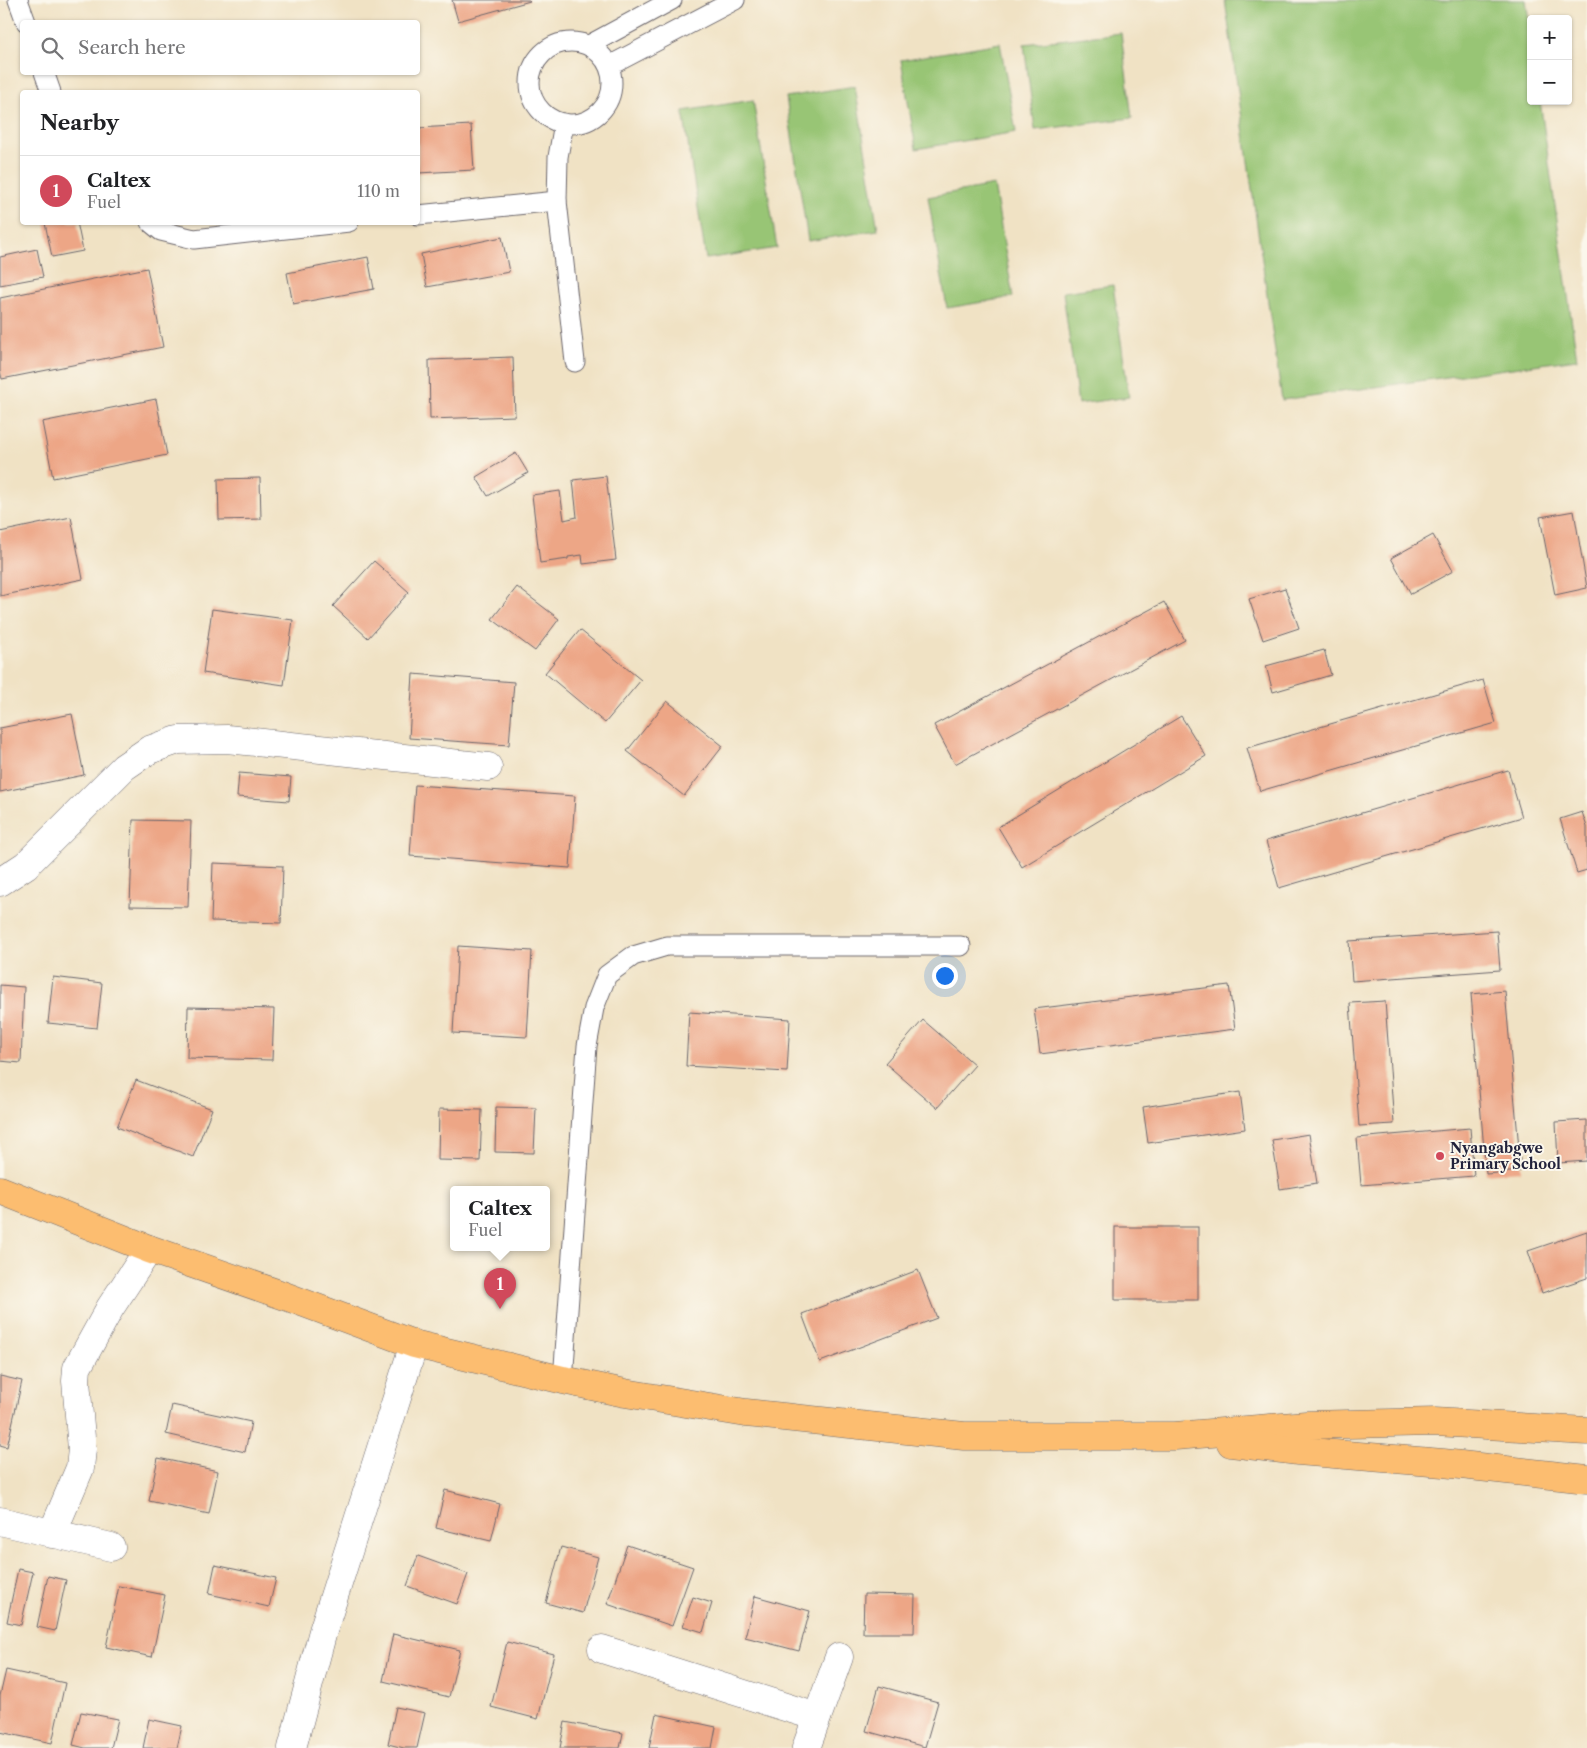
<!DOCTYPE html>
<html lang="en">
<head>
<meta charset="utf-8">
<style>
  body { margin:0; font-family:"Libre Caslon Text",serif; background:#f6f6f6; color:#202124 }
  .controls { position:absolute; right:15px; top:15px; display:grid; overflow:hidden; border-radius:5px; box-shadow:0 1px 4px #0004 }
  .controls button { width:45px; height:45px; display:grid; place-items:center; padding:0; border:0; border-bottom:1px solid #e0e0e0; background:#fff; color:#202124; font:25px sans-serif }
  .you { position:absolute; left:944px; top:975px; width:18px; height:18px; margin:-12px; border:4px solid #fff; border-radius:50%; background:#1a73e8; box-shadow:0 0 0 8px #1a73e833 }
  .badge { display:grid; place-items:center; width:32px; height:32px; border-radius:50%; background:#d1495b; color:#fff; font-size:16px; font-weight:700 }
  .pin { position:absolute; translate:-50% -41px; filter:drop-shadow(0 1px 2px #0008) }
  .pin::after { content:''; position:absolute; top:26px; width:18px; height:15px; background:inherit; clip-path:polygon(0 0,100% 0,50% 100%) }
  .popup { position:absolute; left:450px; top:1186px; width:100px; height:65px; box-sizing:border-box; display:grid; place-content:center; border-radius:5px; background:#fff; filter:drop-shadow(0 1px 4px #0005); font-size:16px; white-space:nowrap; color:#757577 }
  .popup b { font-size:19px; color:#202124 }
  .popup::after { content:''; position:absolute; left:50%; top:100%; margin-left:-10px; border:10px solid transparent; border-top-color:#fff }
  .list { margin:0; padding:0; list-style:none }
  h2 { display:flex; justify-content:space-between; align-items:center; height:65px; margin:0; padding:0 20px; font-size:21px }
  h2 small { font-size:16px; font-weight:400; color:#757577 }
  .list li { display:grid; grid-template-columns:32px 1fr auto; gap:15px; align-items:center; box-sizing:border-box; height:70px; padding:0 20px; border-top:1px solid #e0e0e0 }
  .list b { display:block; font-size:19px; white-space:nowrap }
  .list p { margin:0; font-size:16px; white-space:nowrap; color:#757577 }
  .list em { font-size:16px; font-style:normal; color:#757577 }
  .icon { flex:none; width:28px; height:28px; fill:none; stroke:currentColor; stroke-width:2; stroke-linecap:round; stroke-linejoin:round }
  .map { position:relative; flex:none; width:1587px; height:1748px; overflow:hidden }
  .search { position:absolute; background:#fff; box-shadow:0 1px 4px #0004; left:20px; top:20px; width:400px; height:55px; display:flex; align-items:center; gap:12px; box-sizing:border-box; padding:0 18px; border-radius:5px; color:#757577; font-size:19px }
  .panel { position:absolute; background:#fff; box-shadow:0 1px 4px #0004; left:20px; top:90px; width:400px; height:135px; border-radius:5px }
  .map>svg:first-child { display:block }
  .green { fill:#98c574; stroke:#5d7458 }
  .building { fill:#eda686 }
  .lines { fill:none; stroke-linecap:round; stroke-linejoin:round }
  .lane-casing { stroke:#6a656b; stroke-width:21 }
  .street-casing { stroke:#6a656b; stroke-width:29 }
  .highway-casing { stroke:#6a656b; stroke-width:29 }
  .lane { stroke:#fff; stroke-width:19 }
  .street { stroke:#fff; stroke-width:28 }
  .highway { stroke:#fcbd6f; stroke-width:28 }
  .poi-dot { fill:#d1495b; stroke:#fbf7ec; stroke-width:2 }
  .labels { text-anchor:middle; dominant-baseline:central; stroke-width:4; stroke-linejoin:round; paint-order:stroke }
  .poi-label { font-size:14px; font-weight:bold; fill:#22223b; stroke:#fbf7ec; text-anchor:start }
</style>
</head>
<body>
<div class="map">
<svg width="1587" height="1748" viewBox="0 0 1587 1748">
  <rect width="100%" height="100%" fill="#fbf7ec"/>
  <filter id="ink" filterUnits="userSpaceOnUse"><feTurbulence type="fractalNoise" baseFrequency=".02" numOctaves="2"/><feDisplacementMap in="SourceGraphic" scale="10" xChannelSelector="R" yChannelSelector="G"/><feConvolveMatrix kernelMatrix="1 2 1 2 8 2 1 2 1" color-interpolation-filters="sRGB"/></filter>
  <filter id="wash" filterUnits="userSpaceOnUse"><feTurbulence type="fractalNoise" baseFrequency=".0096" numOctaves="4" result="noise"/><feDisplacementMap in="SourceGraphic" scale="20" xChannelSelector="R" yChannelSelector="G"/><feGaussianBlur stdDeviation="1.12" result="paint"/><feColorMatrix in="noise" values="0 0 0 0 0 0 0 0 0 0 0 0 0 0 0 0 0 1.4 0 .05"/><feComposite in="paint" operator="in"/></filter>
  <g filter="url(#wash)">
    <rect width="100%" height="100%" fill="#f0e2c4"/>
    <g class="green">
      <polygon points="1225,0 1526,0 1531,37 1531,101 1540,101 1577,359 1282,400"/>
      <polygon points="1121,33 1132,118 1035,130 1024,44"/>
      <polygon points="1000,43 1016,132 916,149 901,60"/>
      <polygon points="855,86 878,230 808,241 786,97"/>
      <polygon points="753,100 777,248 706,259 683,111"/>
      <polygon points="994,185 1013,297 947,308 928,197"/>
      <polygon points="1113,285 1129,397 1078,404 1063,292"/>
    </g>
    <g id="blocks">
      <g class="building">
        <polygon points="452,0 529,0 530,1 458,21"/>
        <polygon points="471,125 474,170 418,173 418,128"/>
        <polygon points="49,222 77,222 83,251 52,257 45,223"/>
        <polygon points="502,237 509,272 427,287 421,254"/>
        <polygon points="37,249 43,277 0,285 0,257"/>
        <polygon points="368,257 374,289 293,304 287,273"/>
        <polygon points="147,268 163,347 2,379 0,371 0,298"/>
        <polygon points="513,357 515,416 430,419 429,360"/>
        <polygon points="156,399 167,455 53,478 42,422"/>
        <polygon points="516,453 528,473 488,496 476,477"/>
        <polygon points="606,476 616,560 583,564 582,555 568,557 568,559 540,563 532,495 560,491 564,520 577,517 573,480"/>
        <polygon points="260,478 261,519 219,520 218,479"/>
        <polygon points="1574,511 1587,588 1555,595 1540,517"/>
        <polygon points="71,517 83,579 0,596 0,532"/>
        <polygon points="1433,535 1453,571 1411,594 1391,558"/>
        <polygon points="374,561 409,592 368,638 333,606"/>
        <polygon points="517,587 559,619 535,651 492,619"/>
        <polygon points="1285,588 1299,628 1263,640 1249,599"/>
        <polygon points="1164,602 1185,640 955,764 934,725"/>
        <polygon points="212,609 293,620 284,685 203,673"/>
        <polygon points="580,630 641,680 605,723 545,673"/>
        <polygon points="1324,650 1331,675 1273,692 1266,666"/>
        <polygon points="413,674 514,682 509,745 409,738"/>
        <polygon points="1483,680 1496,723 1260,791 1247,748"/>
        <polygon points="667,701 723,746 684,796 627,751"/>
        <polygon points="72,714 84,775 0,792 0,728"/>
        <polygon points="1181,716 1206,756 1022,867 998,827"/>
        <polygon points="1508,770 1522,817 1279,888 1266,841"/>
        <polygon points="239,773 291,777 289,801 237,797"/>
        <polygon points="415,785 575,796 570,868 410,856"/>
        <polygon points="1582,812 1587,827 1587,870 1577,873 1560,819"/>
        <polygon points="133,820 191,821 188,907 130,906"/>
        <polygon points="213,863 283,866 281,923 211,921"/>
        <polygon points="1497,931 1500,970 1352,981 1349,941"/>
        <polygon points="458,946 532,951 527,1037 453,1033"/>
        <polygon points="53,977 102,983 97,1028 48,1023"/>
        <polygon points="0,985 24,987 21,1063 0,1061"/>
        <polygon points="1229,985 1235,1029 1040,1054 1034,1009"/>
        <polygon points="1505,991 1521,1171 1486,1174 1471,994"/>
        <polygon points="1385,1001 1394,1124 1359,1126 1350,1003"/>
        <polygon points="188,1007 274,1009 272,1060 187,1058"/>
        <polygon points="689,1012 790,1019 787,1072 686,1066"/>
        <polygon points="923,1020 975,1065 937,1108 885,1063"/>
        <polygon points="136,1080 212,1109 193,1157 117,1127"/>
        <polygon points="1240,1092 1245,1129 1148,1143 1143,1107"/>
        <polygon points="496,1107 536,1108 534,1153 495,1152"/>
        <polygon points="439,1109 482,1110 480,1161 438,1160"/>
        <polygon points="1587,1120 1587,1161 1558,1163 1556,1122"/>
        <polygon points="1470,1128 1474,1176 1361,1185 1357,1138"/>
        <polygon points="1309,1134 1317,1183 1280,1189 1272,1140"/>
        <rect x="1115" y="1227" width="83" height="73"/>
        <polygon points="1587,1231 1587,1278 1542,1293 1528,1251"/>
        <polygon points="918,1270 937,1318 820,1362 802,1314"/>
        <polygon points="0,1376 22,1381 7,1447 0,1445"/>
        <polygon points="172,1405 251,1422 245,1452 166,1434"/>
        <polygon points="158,1458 218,1471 209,1514 149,1501"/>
        <polygon points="445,1490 500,1504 491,1541 436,1528"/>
        <polygon points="627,1545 693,1567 672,1626 607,1604"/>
        <polygon points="561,1547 598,1557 583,1613 546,1603"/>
        <polygon points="418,1556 468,1574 457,1604 407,1586"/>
        <polygon points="215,1565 276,1578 269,1607 209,1594"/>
        <polygon points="18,1569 33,1572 21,1625 7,1622"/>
        <polygon points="48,1576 66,1580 55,1631 37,1627"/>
        <polygon points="119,1586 165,1595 152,1657 106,1647"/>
        <polygon points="864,1594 915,1595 914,1633 863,1633"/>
        <polygon points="755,1596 810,1611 799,1651 745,1637"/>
        <polygon points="693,1597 712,1603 703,1632 683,1626"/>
        <polygon points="393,1634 460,1650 449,1697 383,1681"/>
        <polygon points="507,1642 554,1654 538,1719 491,1707"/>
        <polygon points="6,1670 65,1683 52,1743 0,1732 0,1696"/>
        <polygon points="879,1686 938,1702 925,1747 866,1731"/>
        <polygon points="396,1707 425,1713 417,1748 404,1748 388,1744"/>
        <polygon points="81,1712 118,1719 111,1748 85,1748 73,1745"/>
        <polygon points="656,1714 716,1727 712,1748 649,1748"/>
        <polygon points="149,1719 182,1726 177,1748 143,1748"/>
        <polygon points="565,1722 623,1733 620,1748 560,1748"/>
      </g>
    </g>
  </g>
  <g filter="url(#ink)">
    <use href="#blocks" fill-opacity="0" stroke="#6a656b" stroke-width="1"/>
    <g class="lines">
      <defs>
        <g id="lane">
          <polyline points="18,0 26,22"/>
          <circle cx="571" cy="83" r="41"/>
          <polyline points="589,45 672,0"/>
          <polyline points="609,66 735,0"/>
          <polyline points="44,72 51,92"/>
          <polyline points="564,123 558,157 557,201 575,362"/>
          <polyline points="418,215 557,201"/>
          <polyline points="150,222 161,231 194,239 349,222"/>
          <polyline points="563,1380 587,1046 594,1008 607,975 633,956 667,946 961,946"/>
        </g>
        <g id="street">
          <polyline points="0,882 26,865 124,767 149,750 178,740 227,739 488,767"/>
          <polyline points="0,1521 111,1547"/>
          <polyline points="52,1534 80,1468 82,1449 76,1381 77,1368 110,1308 149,1249"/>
          <polyline points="602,1649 817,1717"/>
          <polyline points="292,1748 323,1631 414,1344"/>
          <polyline points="806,1748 839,1657"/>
        </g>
        <g id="highway">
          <polyline points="0,1190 149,1249 285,1296 414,1344 563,1380 625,1393 746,1413 964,1436 1175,1436 1306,1425 1435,1422 1587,1431"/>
          <polyline points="1231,1443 1298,1451 1443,1463 1587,1479"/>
        </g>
      </defs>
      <use href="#lane" class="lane-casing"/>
      <use href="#street" class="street-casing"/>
      <use href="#highway" class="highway-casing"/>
      <use href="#lane" class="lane"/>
      <use href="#street" class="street"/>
      <use href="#highway" class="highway"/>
    </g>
  </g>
  <circle class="poi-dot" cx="1440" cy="1156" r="5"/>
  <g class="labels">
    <g class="poi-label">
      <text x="1450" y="1148">Nyangabgwe<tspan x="1450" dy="16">Primary School</tspan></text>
    </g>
  </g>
</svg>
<div class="controls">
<button>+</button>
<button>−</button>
</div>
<div class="you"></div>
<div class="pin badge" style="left:500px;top:1309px">1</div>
<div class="popup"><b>Caltex</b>Fuel</div>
<div class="search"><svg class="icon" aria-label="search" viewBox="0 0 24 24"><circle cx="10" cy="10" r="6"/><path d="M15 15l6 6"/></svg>Search here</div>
<section class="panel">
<h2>Nearby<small></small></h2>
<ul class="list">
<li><span class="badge">1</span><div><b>Caltex</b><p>Fuel</p></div><em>110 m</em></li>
</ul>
</section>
</div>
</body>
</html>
